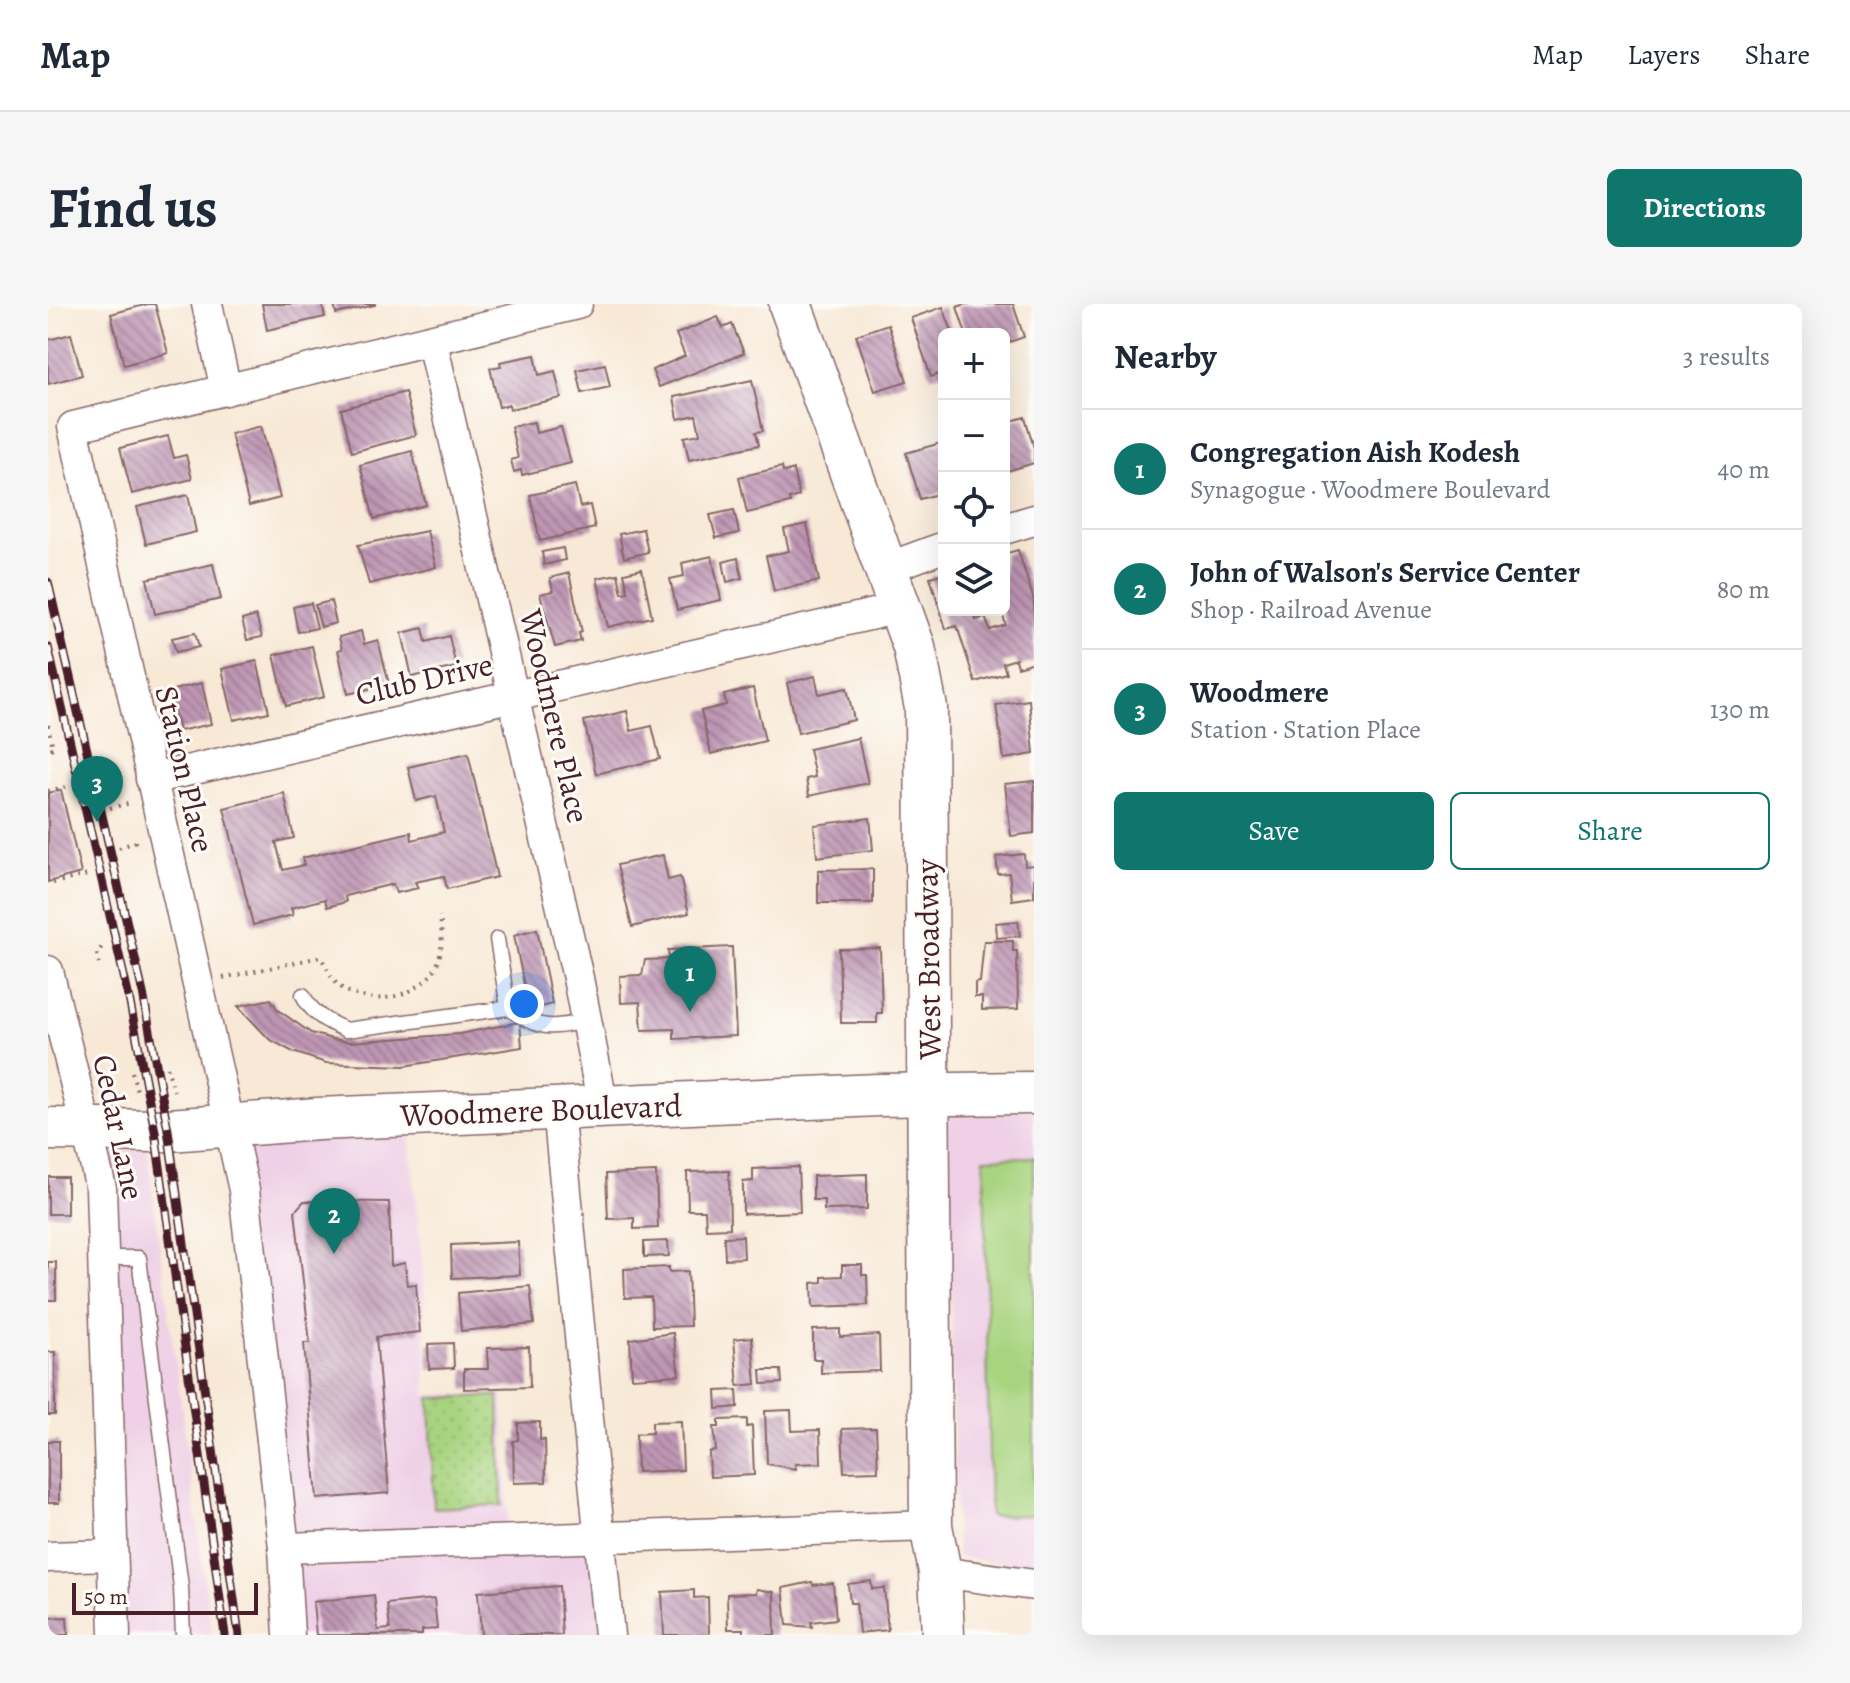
<!DOCTYPE html>
<html lang="en">
<head>
<meta charset="utf-8">
<style>
  body { margin:0; font-family:Alegreya,serif; background:#f6f6f7; color:#1f2937 }
  .controls { position:absolute; right:24px; top:24px; display:grid; overflow:hidden; border-radius:12px; box-shadow:0 8px 32px #0002 }
  .controls button { width:72px; height:72px; display:grid; place-items:center; padding:0; border:0; border-bottom:2px solid #e0e1e3; background:#fff; color:#1f2937; font:40px sans-serif }
  .scale { position:absolute; left:24px; bottom:20px; width:186px; box-sizing:border-box; padding-left:8px; border:4px solid #4a1f2b; border-top:0; font-size:22px; line-height:28px; white-space:nowrap; color:#4a1f2b; -webkit-text-stroke:6px #fdfcf7; paint-order:stroke }
  .you { position:absolute; left:476px; top:700px; width:28px; height:28px; margin:-20px; border:6px solid #fff; border-radius:50%; background:#1a73e8; box-shadow:0 0 0 12px #1a73e833 }
  .badge { display:grid; place-items:center; width:52px; height:52px; border-radius:50%; background:#0f766e; color:#fff; font-size:26px; font-weight:700 }
  .pin { position:absolute; translate:-50% -66px; filter:drop-shadow(0 2px 4px #0008) }
  .pin::after { content:''; position:absolute; top:42px; width:28px; height:24px; background:inherit; clip-path:polygon(0 0,100% 0,50% 100%) }
  .list { margin:0; padding:0; list-style:none }
  h2 { display:flex; justify-content:space-between; align-items:center; height:104px; margin:0; padding:0 32px; font-size:34px }
  h2 small { font-size:26px; font-weight:400; color:#747a83 }
  .list li { display:grid; grid-template-columns:52px 1fr auto; gap:24px; align-items:center; box-sizing:border-box; height:120px; padding:0 32px; border-top:2px solid #e0e1e3 }
  .list b { display:block; font-size:30px; white-space:nowrap }
  .list p { margin:0; font-size:26px; white-space:nowrap; color:#747a83 }
  .list em { font-size:26px; font-style:normal; color:#747a83 }
  .actions { display:flex; gap:16px; padding:24px 32px }
  .actions a { flex:1; padding:18px 0; border:2px solid #0f766e; border-radius:12px; text-align:center; font-size:28px; color:#0f766e }
  .actions .main { background:#0f766e; color:#fff }
  .icon { flex:none; width:44px; height:44px; fill:none; stroke:currentColor; stroke-width:2; stroke-linecap:round; stroke-linejoin:round }
  .map { position:relative; flex:none; width:986px; height:1331px; overflow:hidden; border-radius:12px }
  header { display:flex; align-items:center; gap:48px; box-sizing:border-box; height:112px; padding:0 40px; background:#fff; border-bottom:2px solid #e0e1e3 }
  header strong { font-size:38px }
  nav { display:flex; gap:44px; margin-inline-start:auto; font-size:28px }
  .intro { display:flex; align-items:center; justify-content:space-between; box-sizing:border-box; height:192px; padding:0 48px }
  h1 { margin:0; font-size:56px }
  .button { padding:20px 36px; border-radius:12px; background:#0f766e; color:#fff; font-size:28px; font-weight:700 }
  main { display:flex; gap:48px; padding:0 48px }
  aside { flex:1; background:#fff; border-radius:12px; box-shadow:0 8px 32px #0002 }
  .map>svg:first-child { display:block }
  .built { fill:#efd0e6 }
  .grass { fill:url(#grass-dots); stroke:#797a56; stroke-width:2 }
  .pitch { fill:#a8d480; stroke:#797a56; stroke-width:2 }
  .building { fill:url(#building-back-hatch) }
  .lines { fill:none; stroke-linecap:round; stroke-linejoin:round }
  .lane-casing { stroke:#876667; stroke-width:17 }
  .street-casing { stroke:#876667; stroke-width:33 }
  .secondary-casing { stroke:#876667; stroke-width:45 }
  .path { stroke:#876667; stroke-width:4; stroke-dasharray:2 6; stroke-linecap:butt }
  .lane { stroke:#fff; stroke-width:14 }
  .street { stroke:#fff; stroke-width:30 }
  .secondary { stroke:#fff; stroke-width:42 }
  .rail-casing { stroke:#4a1f2b; stroke-width:9 }
  .rail { stroke:#fdfcf7; stroke-width:6; stroke-dasharray:18; stroke-linecap:butt }
  .labels { text-anchor:middle; dominant-baseline:central; stroke-width:6; stroke-linejoin:round; paint-order:stroke }
  .street-label { font-size:32px; fill:#4a1f2b; stroke:#fdfcf7 }
</style>
</head>
<body>
<header>
<strong>Map</strong>
<nav><a>Map</a><a>Layers</a><a>Share</a></nav>
</header>
<div class="intro"><h1>Find us</h1><a class="button">Directions</a></div>
<main>
<div class="map">
<svg width="986" height="1331" viewBox="0 0 986 1331">
  <defs>
    <pattern id="grass-dots" width="8" height="8" patternUnits="userSpaceOnUse" patternTransform="scale(2)"><rect width="8" height="8" fill="#a8d480"/><path d="M2 2h.1M6 6h.1" fill="none" stroke="#92b66f" stroke-width="1.8" stroke-linecap="round"/></pattern>
    <pattern id="building-back-hatch" width="6" height="6" patternUnits="userSpaceOnUse" patternTransform="scale(2)"><rect width="6" height="6" fill="#be96b4"/><path d="M-1 5l2 2M0 0l6 6M5-1l2 2" fill="none" stroke="#9c7a93"/></pattern>
  </defs>
  <rect width="100%" height="100%" fill="#fdfcf7"/>
  <filter id="ink" filterUnits="userSpaceOnUse"><feTurbulence type="fractalNoise" baseFrequency=".0125" numOctaves="2"/><feDisplacementMap in="SourceGraphic" scale="16" xChannelSelector="R" yChannelSelector="G"/><feConvolveMatrix kernelMatrix="1 2 1 2 8 2 1 2 1" color-interpolation-filters="sRGB"/></filter>
  <filter id="wash" filterUnits="userSpaceOnUse"><feTurbulence type="fractalNoise" baseFrequency=".006" numOctaves="4" result="noise"/><feDisplacementMap in="SourceGraphic" scale="32" xChannelSelector="R" yChannelSelector="G"/><feGaussianBlur stdDeviation="1.8" result="paint"/><feColorMatrix in="noise" values="0 0 0 0 0 0 0 0 0 0 0 0 0 0 0 0 0 1.4 0 .05"/><feComposite in="paint" operator="in"/></filter>
  <g filter="url(#wash)">
    <rect width="100%" height="100%" fill="#f8e9d7"/>
    <g class="built">
      <polygon points="986,806 986,1264 909,1253 898,809"/>
      <polygon points="359,811 376,980 378,1091 455,1089 460,1233 560,1225 566,1331 236,1331 172,818"/>
      <polygon points="43,827 97,830 164,1331 67,1331"/>
    </g>
    <polygon class="grass" points="451,1092 454,1201 386,1204 382,1094"/>
    <polygon class="pitch" points="986,853 986,1211 942,1212 936,854"/>
    <g id="blocks">
      <g class="building">
        <polygon points="100,0 107,0 120,49 76,61 63,10"/>
        <polygon points="214,0 274,0 277,13 219,26"/>
        <polygon points="286,0 327,0 327,1 288,10"/>
        <polygon points="918,0 965,0 976,33 956,40 956,30 918,30 909,3"/>
        <polygon points="895,3 905,30 896,30 896,68 883,73 863,14"/>
        <polygon points="670,13 675,24 684,20 696,49 611,83 604,66 637,52 628,30"/>
        <polygon points="840,20 859,77 827,87 808,31"/>
        <polygon points="23,30 34,71 0,80 0,36"/>
        <polygon points="487,51 491,71 507,67 513,94 462,105 461,101 451,103 442,64 453,62 452,58"/>
        <polygon points="557,60 562,83 534,89 529,66"/>
        <polygon points="704,76 715,127 708,128 711,141 641,156 636,133 652,130 648,111 630,115 626,93"/>
        <polygon points="357,88 368,131 304,148 293,105"/>
        <polygon points="977,113 986,144 986,159 956,168 956,119"/>
        <polygon points="486,118 488,129 513,123 523,159 474,171 473,166 466,168 463,156 470,154 463,123"/>
        <polygon points="213,122 232,194 201,202 183,130"/>
        <polygon points="120,132 126,154 138,151 144,175 84,190 72,144"/>
        <polygon points="896,138 896,188 872,195 858,149"/>
        <polygon points="364,147 378,201 326,215 312,161"/>
        <polygon points="734,163 735,168 745,166 751,192 741,195 742,199 699,209 691,173"/>
        <polygon points="527,181 532,203 542,201 547,224 492,237 482,191"/>
        <polygon points="140,191 148,228 98,240 89,203"/>
        <polygon points="686,206 691,229 668,234 662,211"/>
        <polygon points="759,220 771,277 726,287 718,252 741,247 736,225"/>
        <polygon points="595,225 600,248 576,254 571,230"/>
        <polygon points="379,227 388,263 321,280 310,241"/>
        <polygon points="515,244 517,256 496,261 494,248"/>
        <polygon points="970,246 986,297 986,358 970,363 968,355 955,359 958,369 927,378 909,322 898,325 882,273 896,269 896,306 926,306 928,316 937,313 942,326 958,321 953,306 956,250"/>
        <polygon points="664,252 673,296 629,306 622,275 636,272 634,259"/>
        <polygon points="690,254 694,274 679,278 675,258"/>
        <polygon points="165,260 173,295 107,310 99,275"/>
        <polygon points="594,265 604,313 560,323 549,274 570,270 574,289 580,288 576,269"/>
        <polygon points="521,269 534,328 531,329 533,337 507,343 492,290 505,287 502,274"/>
        <polygon points="283,297 288,319 273,323 267,301"/>
        <polygon points="263,299 269,324 250,328 245,303"/>
        <polygon points="208,312 214,333 199,336 194,316"/>
        <polygon points="375,324 378,338 401,332 408,363 364,373 354,329"/>
        <polygon points="313,327 316,340 330,336 341,380 300,390 290,346 294,345 291,333"/>
        <polygon points="147,329 151,343 128,348 124,334"/>
        <polygon points="264,342 276,393 238,402 226,351"/>
        <polygon points="209,357 221,408 186,416 174,365"/>
        <polygon points="767,372 771,390 799,384 806,416 750,429 739,379"/>
        <polygon points="154,379 163,420 131,427 121,387"/>
        <polygon points="705,384 717,437 663,450 653,407 678,401 676,391"/>
        <polygon points="981,396 986,450 956,455 948,401"/>
        <polygon points="579,407 583,427 604,422 612,455 548,470 536,417"/>
        <polygon points="810,434 820,479 761,492 758,475 767,473 761,445"/>
        <polygon points="420,449 449,573 399,585 396,572 367,578 370,584 348,589 345,580 297,592 298,598 279,603 277,595 243,604 245,611 205,621 176,504 236,489 246,534 228,538 235,566 256,561 254,554 363,528 364,536 396,528 388,492 368,497 360,463"/>
        <polygon points="986,477 986,529 963,532 957,480"/>
        <polygon points="13,486 33,569 0,578 0,489"/>
        <polygon points="822,514 825,546 769,553 766,521"/>
        <polygon points="976,550 977,562 986,561 986,593 964,596 961,569 950,570 948,553"/>
        <polygon points="615,551 620,576 632,573 641,609 584,623 569,561"/>
        <polygon points="825,565 825,599 770,599 770,566"/>
        <polygon points="970,617 972,632 949,634 948,619"/>
        <polygon points="489,625 504,700 481,706 466,631"/>
        <polygon points="936,637 965,637 965,647 969,647 970,705 934,706 934,693 927,693 927,679 932,678"/>
        <polygon points="684,643 688,732 626,735 626,725 594,726 592,698 573,699 572,672 594,671 597,656 621,655 620,646"/>
        <polygon points="832,644 834,709 829,709 829,719 793,719 791,645"/>
        <polygon points="223,695 230,706 263,729 284,735 302,738 411,730 472,718 474,743 356,762 278,759 245,748 221,735 190,702"/>
        <polygon points="750,863 752,908 695,910 695,878 705,877 705,865"/>
        <polygon points="681,867 682,924 658,925 657,906 640,906 639,868"/>
        <polygon points="608,868 610,924 586,925 586,914 560,915 558,870"/>
        <polygon points="819,870 819,905 776,906 776,896 765,896 765,872"/>
        <rect x="0" y="873" width="19" height="37"/>
        <polygon points="256,897 341,898 343,962 357,959 359,981 368,980 372,1028 328,1033 341,1189 269,1195 256,1039 262,1039 247,907"/>
        <polygon points="695,932 696,954 677,955 676,933"/>
        <polygon points="620,937 621,952 596,953 596,938"/>
        <polygon points="470,938 472,971 404,974 403,941"/>
        <rect x="0" y="958" width="8" height="38"/>
        <polygon points="794,961 814,961 814,971 819,971 820,1001 765,1003 764,979 774,978 774,973 794,972"/>
        <polygon points="621,963 621,968 640,967 642,1022 604,1023 603,993 577,994 576,965"/>
        <polygon points="482,982 486,1020 413,1027 410,989"/>
        <polygon points="792,1025 792,1033 831,1031 832,1067 773,1069 773,1055 765,1055 765,1026"/>
        <polygon points="625,1029 631,1071 584,1074 582,1035"/>
        <polygon points="704,1033 708,1080 690,1082 686,1035"/>
        <polygon points="405,1039 406,1064 381,1065 380,1040"/>
        <polygon points="481,1043 482,1083 416,1085 416,1065 440,1065 439,1044"/>
        <rect x="0" y="1048" width="7" height="63"/>
        <polygon points="713,1066 733,1066 734,1079 714,1080"/>
        <polygon points="689,1086 690,1103 669,1105 668,1087"/>
        <polygon points="743,1106 744,1127 772,1126 773,1159 747,1160 748,1165 719,1160 717,1107"/>
        <polygon points="699,1115 699,1123 704,1122 706,1171 662,1173 661,1148 668,1147 666,1123 671,1123 671,1116"/>
        <polygon points="633,1117 635,1166 589,1168 588,1130 604,1129 604,1118"/>
        <polygon points="492,1118 492,1136 497,1135 498,1178 466,1179 465,1137 470,1136 470,1119"/>
        <polygon points="828,1124 830,1167 796,1168 794,1125"/>
        <rect x="0" y="1137" width="11" height="62"/>
        <polygon points="823,1277 824,1285 836,1284 840,1326 811,1329 808,1299 802,1299 800,1280"/>
        <polygon points="764,1278 765,1281 785,1279 788,1315 763,1318 764,1323 739,1321 735,1284"/>
        <polygon points="511,1282 514,1331 433,1331 430,1288"/>
        <polygon points="709,1285 726,1288 727,1331 695,1331 695,1325 680,1325 679,1290 708,1289"/>
        <polygon points="646,1286 646,1294 660,1293 661,1331 616,1331 614,1288"/>
        <polygon points="326,1291 330,1326 342,1325 339,1300 386,1295 389,1325 374,1326 374,1331 268,1331 265,1298"/>
        <polygon points="19,1313 20,1331 0,1331 0,1314"/>
      </g>
    </g>
  </g>
  <g filter="url(#ink)">
    <use href="#blocks" fill-opacity="0" stroke="#876667" stroke-width="2"/>
    <g class="lines">
      <defs>
        <g id="lane">
          <polyline points="449,635 460,704"/>
          <path d="M255,691C264,710 279,718 298,726L460,704C493,726 500,725 538,717"/>
          <polyline points="55,954 91,954 133,1283 135,1331"/>
        </g>
        <g id="street">
          <polyline points="159,0 178,86"/>
          <polyline points="384,38 530,674 555,803"/>
          <polyline points="956,225 986,216"/>
          <polyline points="839,264 896,243"/>
          <polyline points="103,475 852,304"/>
          <polyline points="0,667 53,884 67,1331"/>
          <polyline points="510,805 561,1331"/>
          <polyline points="236,1244 883,1222"/>
          <polyline points="0,1253 64,1251"/>
          <polyline points="892,1268 986,1281"/>
          <polyline points="241,1331 236,1244 196,886 25,123 529,0"/>
        </g>
        <g id="secondary">
          <polyline points="742,0 866,343 878,404 883,1222 892,1268 895,1331"/>
          <polyline points="0,825 107,827 270,815 831,791 986,789"/>
        </g>
      </defs>
      <use href="#lane" class="lane-casing"/>
      <use href="#street" class="street-casing"/>
      <use href="#secondary" class="secondary-casing"/>
      <g class="path">
        <polyline points="0,421 5,444 0,446"/>
        <polyline points="0,487 20,482"/>
        <polyline points="62,504 83,499"/>
        <polyline points="71,544 87,538 87,533"/>
        <polyline points="5,579 40,571"/>
        <polyline points="51,660 49,650 55,641"/>
        <path d="M175,674L272,653C280,663 282,676 294,684C321,703 365,695 385,668C396,652 394,630 392,612"/>
        <polyline points="119,763 126,787"/>
        <polyline points="84,768 89,787"/>
      </g>
      <use href="#lane" class="lane"/>
      <use href="#street" class="street"/>
      <use href="#secondary" class="secondary"/>
      <defs>
        <g id="rail">
          <polyline points="0,278 95,689 120,826 191,1331"/>
          <polyline points="0,343 81,694 107,827 177,1331"/>
        </g>
      </defs>
      <use href="#rail" class="rail-casing"/>
      <use href="#rail" class="rail"/>
    </g>
  </g>
  <g class="labels">
    <g class="street-label">
      <text transform="translate(376 375) rotate(-13)">Club Drive</text>
      <text transform="translate(507 412) rotate(77)">Woodmere Place</text>
      <text transform="translate(137 465) rotate(77)">Station Place</text>
      <text transform="translate(880 655) rotate(-91)">West Broadway</text>
      <text transform="translate(493 806) rotate(-2)">Woodmere Boulevard</text>
      <text transform="translate(71 823) rotate(78)">Cedar Lane</text>
    </g>
  </g>
</svg>
<div class="controls">
<button>+</button>
<button>−</button>
<button><svg class="icon" aria-label="locate" viewBox="0 0 24 24"><circle cx="12" cy="12" r="6"/><path d="M12 2v4M12 18v4M2 12h4M18 12h4"/></svg></button>
<button><svg class="icon" aria-label="layers" viewBox="0 0 24 24"><path d="M12 4l9 5-9 5-9-5zM3 14l9 5 9-5"/></svg></button>
</div>
<div class="scale">50 m</div>
<div class="you"></div>
<div class="pin badge" style="left:642px;top:708px">1</div>
<div class="pin badge" style="left:286px;top:950px">2</div>
<div class="pin badge" style="left:49px;top:518px">3</div>
</div>
<aside>
<h2>Nearby<small>3 results</small></h2>
<ul class="list">
<li><span class="badge">1</span><div><b>Congregation Aish Kodesh</b><p>Synagogue · Woodmere Boulevard</p></div><em>40 m</em></li>
<li><span class="badge">2</span><div><b>John of Walson's Service Center</b><p>Shop · Railroad Avenue</p></div><em>80 m</em></li>
<li><span class="badge">3</span><div><b>Woodmere</b><p>Station · Station Place</p></div><em>130 m</em></li>
</ul>
<div class="actions"><a class="main">Save</a><a>Share</a></div>
</aside>
</main>
</body>
</html>
